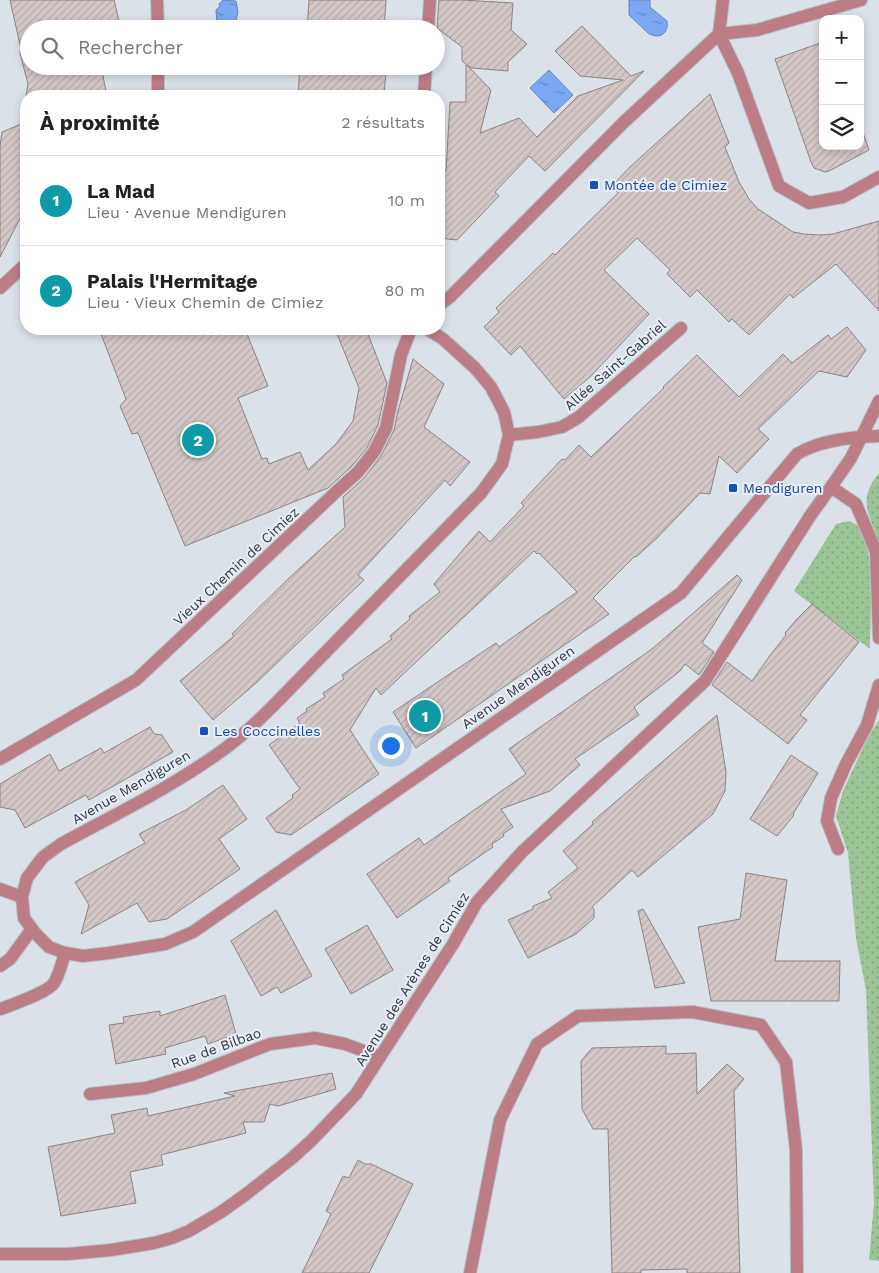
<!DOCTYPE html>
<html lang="fr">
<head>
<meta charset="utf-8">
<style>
  body { margin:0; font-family:"Work Sans",sans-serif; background:#f6f6f6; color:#222 }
  .controls { position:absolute; right:15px; top:15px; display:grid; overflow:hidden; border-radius:10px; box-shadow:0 2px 8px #0003 }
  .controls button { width:45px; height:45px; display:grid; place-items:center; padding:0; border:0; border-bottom:1px solid #e0e0e0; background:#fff; color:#222; font:25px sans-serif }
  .you { position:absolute; left:390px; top:745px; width:18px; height:18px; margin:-12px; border:4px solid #fff; border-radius:50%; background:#1a73e8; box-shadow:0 0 0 8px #1a73e833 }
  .badge { display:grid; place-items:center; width:32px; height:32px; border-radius:50%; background:#0b8043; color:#fff; font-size:16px; font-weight:700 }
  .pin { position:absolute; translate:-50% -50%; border:2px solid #fff; box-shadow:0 1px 5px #0006 }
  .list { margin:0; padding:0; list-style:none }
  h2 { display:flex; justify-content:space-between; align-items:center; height:65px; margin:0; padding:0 20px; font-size:21px }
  h2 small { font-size:16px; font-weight:400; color:#767676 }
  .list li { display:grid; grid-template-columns:32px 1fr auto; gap:15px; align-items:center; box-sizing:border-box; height:90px; padding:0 20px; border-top:1px solid #e0e0e0 }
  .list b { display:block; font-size:19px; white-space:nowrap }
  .list p { margin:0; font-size:16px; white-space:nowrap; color:#767676 }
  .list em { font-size:16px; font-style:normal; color:#767676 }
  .icon { flex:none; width:28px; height:28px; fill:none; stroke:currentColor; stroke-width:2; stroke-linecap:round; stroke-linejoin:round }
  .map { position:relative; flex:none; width:879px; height:1273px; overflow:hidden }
  .search { position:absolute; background:#fff; box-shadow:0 2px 8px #0003; left:20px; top:20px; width:425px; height:55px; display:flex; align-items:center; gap:12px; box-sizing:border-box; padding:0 18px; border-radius:28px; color:#767676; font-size:19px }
  .panel { position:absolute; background:#fff; box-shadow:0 2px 8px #0003; left:20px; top:90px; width:425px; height:245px; border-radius:20px }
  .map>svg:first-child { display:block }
  .grass { fill:url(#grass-dots) }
  .water { fill:url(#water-ripples); stroke:#6586ba }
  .building { fill:url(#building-hatch); stroke:#8d8381 }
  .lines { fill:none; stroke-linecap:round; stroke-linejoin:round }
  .minor-casing { stroke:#b9bfc6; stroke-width:14 }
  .minor { stroke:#bc7d87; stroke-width:12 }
  .transit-dot { fill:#1a4fb4; stroke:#e8eef7; stroke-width:2 }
  .labels { text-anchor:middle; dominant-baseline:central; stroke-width:4; stroke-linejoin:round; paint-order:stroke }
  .transit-label { font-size:14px; fill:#164399; stroke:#e8eef7; text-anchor:start }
  .street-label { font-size:14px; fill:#333539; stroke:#e8eef7 }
</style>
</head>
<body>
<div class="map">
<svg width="879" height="1273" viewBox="0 0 879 1273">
  <defs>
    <pattern id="grass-dots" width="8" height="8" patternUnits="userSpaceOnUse" patternTransform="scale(1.25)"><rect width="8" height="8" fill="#9bc597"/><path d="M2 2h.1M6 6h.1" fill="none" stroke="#7fa17c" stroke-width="1.8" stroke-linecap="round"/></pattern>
    <pattern id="water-ripples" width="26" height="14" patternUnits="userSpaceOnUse" patternTransform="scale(1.25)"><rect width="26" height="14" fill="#7aa8f2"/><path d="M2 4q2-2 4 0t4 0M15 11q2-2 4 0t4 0" fill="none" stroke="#658ac5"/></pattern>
    <pattern id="building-hatch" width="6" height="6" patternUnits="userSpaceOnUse" patternTransform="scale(1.25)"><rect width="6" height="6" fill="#d4c8c7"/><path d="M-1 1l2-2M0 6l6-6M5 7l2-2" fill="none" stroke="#b6acac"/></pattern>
  </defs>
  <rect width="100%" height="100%" fill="#dbe1e9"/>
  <g class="grass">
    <path d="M879,473V546C872,515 855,503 879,473Z"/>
    <path d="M849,521C852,523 857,524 859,527C876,545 870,623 870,649L794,591L836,524Z"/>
    <polygon points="879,720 879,1261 869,1260 874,1203 866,990 856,938 848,853 836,816 843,791 867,739"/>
  </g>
  <g class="water">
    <polygon points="223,0 236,1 238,12 234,29 213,29 217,24 216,10 220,6 219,4"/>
    <path d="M629,0H650V7L667,21C669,34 659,40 648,33L629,15Z"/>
    <polygon points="549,70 573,95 554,113 530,88"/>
  </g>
  <g class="building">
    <polygon points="10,0 114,0 121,29 29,29 29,66 101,66 107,96 26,96 28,84 20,53 21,49"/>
    <polygon points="309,0 386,0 384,29 307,29"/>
    <polygon points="439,0 462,0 513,3 511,30 527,44 508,62 508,71 472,68 467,65 491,90 480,133 519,118 537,137 578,96 623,80 580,76 555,51 582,26 631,76 644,71 545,171 529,156 495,192 499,196 457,240 439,238 439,232 444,171 446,171 450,102 466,102 466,64 462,61 462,47 437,28"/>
    <polygon points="823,42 823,146 860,146 860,124 869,150 829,171 825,172 814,168 811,162 775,59"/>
    <polygon points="300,66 382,66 382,71 386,71 384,96 298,96"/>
    <polygon points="710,94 729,143 725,147 739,182 749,199 758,209 793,232 804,234 820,235 833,234 879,221 879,311 836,264 793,298 790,294 749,335 732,319 729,322 697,290 690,297 667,274 670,270 637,238 604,270 649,314 591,376 564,399 520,346 511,355 484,327 499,312 496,308 553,253 555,255 618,193 612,186 630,167"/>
    <polygon points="26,122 26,207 0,257 0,147 2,132"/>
    <polygon points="847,327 866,350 847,377 819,371 758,429 769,439 737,473 719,456 710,494 700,493 657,538 636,557 635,556 593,598 609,614 416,748 393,712 496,643 499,647 577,592 539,553 537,554 534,551 381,695 376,688 350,730 379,774 291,835 276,832 266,818 293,798 292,795 300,789 269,745 300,723 297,718 307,711 306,709 325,697 323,693 344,679 342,675 392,639 390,636 410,619 409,616 440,592 434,584 479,531 490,542 524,506 521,503 562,459 565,460 579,445 591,457 664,388 663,387 697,355 739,397 783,354 792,363 828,335 831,339"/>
    <polygon points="99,329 245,329 268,386 238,398 262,459 267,458 269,464 300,452 308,470 336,444 353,421 359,388 335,329 366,329 387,383 378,425 367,448 352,466 328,488 185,546 138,433 132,434 120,406 126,399"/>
    <polygon points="413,359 444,384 424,427 470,462 450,486 445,480 358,575 364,580 256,683 213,720 180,681 234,636 232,634 289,578 345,527 343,497 364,478 381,456 394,430 398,411"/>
    <polygon points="737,575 742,580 702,643 714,652 699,675 685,664 680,671 634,707 639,715 575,759 580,765 550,791 501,809 513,827 503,834 504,836 492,844 493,847 448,878 450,881 397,918 367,874 419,838 424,845 526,774 509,749 652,649"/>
    <polygon points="812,604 859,642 800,715 807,720 788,744 712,685 727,662 752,681 771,654 786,635 785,633 797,619"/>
    <polygon points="717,715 726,772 725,791 713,814 638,877 632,870 592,907 594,909 594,918 576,934 528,958 508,920 533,909 533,906 552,898 548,892 578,868 563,851 593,824 592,822"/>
    <polygon points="150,727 154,734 162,735 173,752 89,800 86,795 25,828 15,810 0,807 0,784 50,754 59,771 101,748 104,753"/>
    <polygon points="791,755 818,773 793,814 794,815 777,836 750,819"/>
    <polygon points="223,785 247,819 219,839 240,869 167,919 149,922 137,903 81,934 89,905 75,882 145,843 139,834 186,810"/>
    <polygon points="746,873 787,880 775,961 840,961 839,1001 711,1001 698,927 740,919"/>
    <polygon points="643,909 685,983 655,988 638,911"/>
    <polygon points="276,910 312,976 281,993 277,987 261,996 231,941"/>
    <polygon points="367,925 393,970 351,994 325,949"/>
    <polygon points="225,995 236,1034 208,1044 205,1036 165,1048 166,1054 116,1064 109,1025 124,1023 123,1017 160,1011 160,1016"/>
    <polygon points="666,1046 666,1054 696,1053 697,1094 727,1064 744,1079 734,1091 740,1273 687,1273 687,1269 641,1270 641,1273 612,1273 608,1129 593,1129 582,1109 581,1061 592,1048"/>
    <polygon points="332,1073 336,1089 278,1106 270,1104 264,1122 243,1122 246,1133 161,1155 163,1165 130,1172 136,1203 61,1216 48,1147 115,1133 111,1115 147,1108 148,1116 235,1096 224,1093"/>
    <polygon points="358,1160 365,1164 371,1164 413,1184 369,1273 302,1273 331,1214 326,1211 343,1176 349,1178"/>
  </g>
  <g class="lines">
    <defs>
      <g id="minor">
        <polyline points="157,0 158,29"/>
        <polyline points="723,0 719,34 738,73 779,186 809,203 843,197 879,177"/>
        <polyline points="428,29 430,0"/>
        <polyline points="158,66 158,96"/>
        <polyline points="424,96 426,66"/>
        <polyline points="0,288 26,264"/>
        <polyline points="439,305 450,297 624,122 719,34 757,30 861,0"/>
        <path d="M427,329L443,339L475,368L491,387L504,412L509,435L502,464L481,493L274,705C258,721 241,737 223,750C172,787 116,814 61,844L43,857L27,878L22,897L24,918L35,933L49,947L65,953L83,956L109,953L165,944L193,932L681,593L797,454C820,440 852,437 879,436"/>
        <polyline points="509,435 538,432 562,427 579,417 681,328"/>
        <polyline points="831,487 856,504 876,552 879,638"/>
        <polyline points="0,759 136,680 337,491 358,472 374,452 386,428 401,355 411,329"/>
        <polyline points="838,849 827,821 831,798 846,764 867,725 879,685"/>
        <polyline points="0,889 22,897"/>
        <polyline points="0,966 10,959 32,929"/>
        <path d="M1,1009C13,1004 47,993 54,983C59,975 62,963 65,953"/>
        <polyline points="90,1094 146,1088 194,1074 270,1044 315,1038 345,1044 380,1057"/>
        <polyline points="0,1254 68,1254 111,1250 154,1243 172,1238 189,1231 221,1212 245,1195 291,1159 312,1140 356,1094 453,944 477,902 522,852 705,681 810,516 831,487 851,458 879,401"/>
        <polyline points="470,1273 500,1120 537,1044 578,1016 693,1012 761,1025 786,1062 796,1150 797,1273"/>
      </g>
    </defs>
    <use href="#minor" class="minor-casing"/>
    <use href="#minor" class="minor"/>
  </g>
  <g class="transit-dot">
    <rect x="589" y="180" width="10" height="10" rx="2.5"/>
    <rect x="728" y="483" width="10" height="10" rx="2.5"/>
    <rect x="199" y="726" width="10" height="10" rx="2.5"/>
  </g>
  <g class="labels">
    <g class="transit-label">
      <text x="604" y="185">Montée de Cimiez</text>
      <text x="743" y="488">Mendiguren</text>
      <text x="214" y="731">Les Coccinelles</text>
    </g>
    <g class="street-label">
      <text transform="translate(615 365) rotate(-41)">Allée Saint-Gabriel</text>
      <text transform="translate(236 566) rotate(-43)">Vieux Chemin de Cimiez</text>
      <text transform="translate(518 687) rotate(-35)">Avenue Mendiguren</text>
      <text transform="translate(131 787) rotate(-30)">Avenue Mendiguren</text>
      <text transform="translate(412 979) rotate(-58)">Avenue des Arènes de Cimiez</text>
      <text transform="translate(216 1048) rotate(-20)">Rue de Bilbao</text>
    </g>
  </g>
</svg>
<div class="controls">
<button>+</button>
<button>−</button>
<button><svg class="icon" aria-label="layers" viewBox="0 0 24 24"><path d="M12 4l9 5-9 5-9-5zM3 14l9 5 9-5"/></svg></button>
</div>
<div class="you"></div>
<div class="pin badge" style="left:425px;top:716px;background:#0f9aa8">1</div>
<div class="pin badge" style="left:198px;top:440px;background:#0f9aa8">2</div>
<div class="search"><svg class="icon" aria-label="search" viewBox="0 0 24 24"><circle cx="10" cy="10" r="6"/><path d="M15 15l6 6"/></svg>Rechercher</div>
<section class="panel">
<h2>À proximité<small>2 résultats</small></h2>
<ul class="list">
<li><span class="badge" style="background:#0f9aa8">1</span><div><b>La Mad</b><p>Lieu · Avenue Mendiguren</p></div><em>10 m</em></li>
<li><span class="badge" style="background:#0f9aa8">2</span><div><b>Palais l'Hermitage</b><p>Lieu · Vieux Chemin de Cimiez</p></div><em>80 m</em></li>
</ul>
</section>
</div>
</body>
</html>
